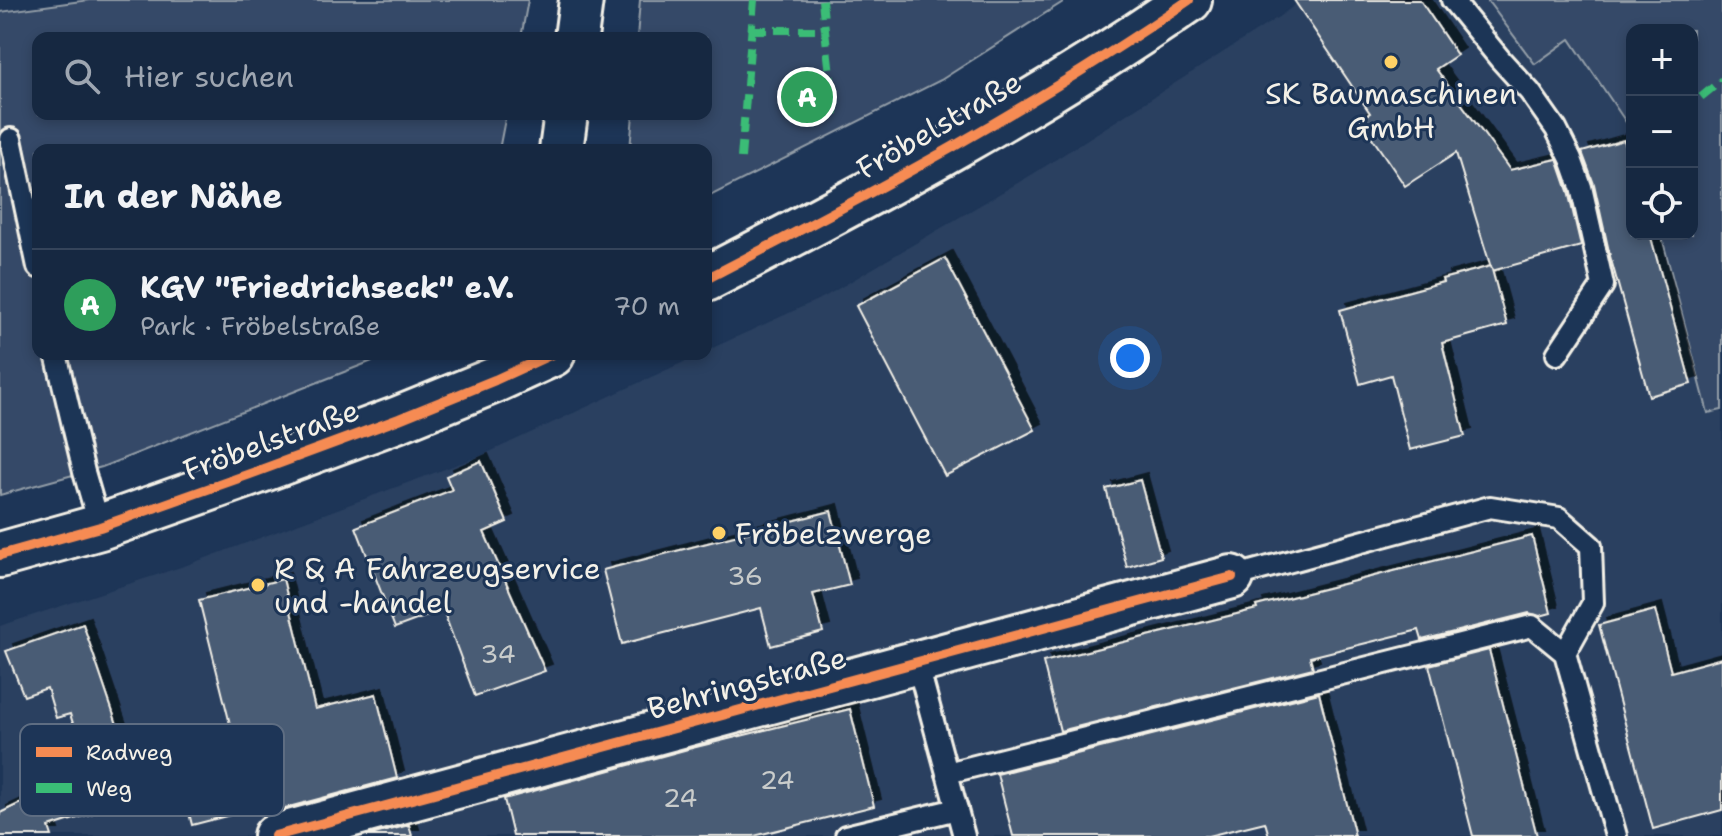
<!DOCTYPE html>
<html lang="de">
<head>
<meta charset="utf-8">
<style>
  body { margin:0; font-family:"Shantell Sans",sans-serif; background:#23344c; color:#f1f3f6 }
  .controls { position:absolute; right:24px; top:24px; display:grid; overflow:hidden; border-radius:16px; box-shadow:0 4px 12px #0003 }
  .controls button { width:72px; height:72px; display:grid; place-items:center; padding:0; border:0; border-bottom:2px solid #35445a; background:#162841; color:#f1f3f6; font:40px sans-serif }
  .you { position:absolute; left:1130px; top:358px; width:28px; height:28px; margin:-20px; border:6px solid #fff; border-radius:50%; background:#1a73e8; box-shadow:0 0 0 12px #1a73e833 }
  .badge { display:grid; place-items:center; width:52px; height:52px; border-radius:50%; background:#ffd166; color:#fff; font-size:26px; font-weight:700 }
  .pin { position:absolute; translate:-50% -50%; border:4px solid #fff; box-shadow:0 2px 8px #0006 }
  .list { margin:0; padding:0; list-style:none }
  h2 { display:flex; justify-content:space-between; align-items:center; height:104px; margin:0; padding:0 32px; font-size:34px }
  h2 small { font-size:26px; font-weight:400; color:#9ea6b1 }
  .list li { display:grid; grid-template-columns:52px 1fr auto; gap:24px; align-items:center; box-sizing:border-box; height:112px; padding:0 32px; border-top:2px solid #35445a }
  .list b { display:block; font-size:30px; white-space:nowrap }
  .list p { margin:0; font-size:26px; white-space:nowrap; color:#9ea6b1 }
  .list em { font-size:26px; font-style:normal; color:#9ea6b1 }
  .icon { flex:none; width:44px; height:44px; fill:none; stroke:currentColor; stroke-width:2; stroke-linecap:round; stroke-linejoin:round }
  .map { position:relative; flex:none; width:1722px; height:836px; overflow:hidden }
  .search { position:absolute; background:#162841; box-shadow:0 4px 12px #0003; left:32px; top:32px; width:680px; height:88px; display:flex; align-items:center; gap:20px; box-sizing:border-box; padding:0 28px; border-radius:16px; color:#9ea6b1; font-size:30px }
  .panel { position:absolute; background:#162841; box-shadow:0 4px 12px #0003; left:32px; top:144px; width:680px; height:216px; border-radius:16px }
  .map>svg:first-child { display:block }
  .built { fill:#2a4060 }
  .green { fill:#354a67; stroke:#949ea8; stroke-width:2 }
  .building { fill:#485b74; stroke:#f4f1e8; stroke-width:2; filter:url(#shadow) }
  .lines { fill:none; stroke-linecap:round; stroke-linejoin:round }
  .lane-casing { stroke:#f4f1e8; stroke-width:26 }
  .street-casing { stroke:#f4f1e8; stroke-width:48 }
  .secondary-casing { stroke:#f4f1e8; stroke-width:50 }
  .lane { stroke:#1d3557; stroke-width:20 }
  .street { stroke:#1d3557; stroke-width:42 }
  .secondary { stroke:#1d3557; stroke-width:44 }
  .quiet { stroke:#3abd76; stroke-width:8; stroke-dasharray:16 8; stroke-linecap:butt }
  .cycleway-casing { stroke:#1d3557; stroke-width:15 }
  .cycleway { stroke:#f68b52; stroke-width:10 }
  .poi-dot { fill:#ffd166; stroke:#1d3557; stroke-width:3 }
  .labels { text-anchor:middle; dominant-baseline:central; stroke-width:6; stroke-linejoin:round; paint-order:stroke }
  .number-label { font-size:26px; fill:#c9cccb }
  .poi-label { font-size:30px; fill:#f4f1e8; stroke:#1d3557; text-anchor:start }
  .street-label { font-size:30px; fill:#f4f1e8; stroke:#1d3557 }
  .key { fill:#1d3557; stroke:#5e6d82; stroke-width:2 }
  .key-label { font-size:22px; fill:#f4f1e8 }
</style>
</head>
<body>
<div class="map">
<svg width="1722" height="836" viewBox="0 0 1722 836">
  <defs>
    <filter id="shadow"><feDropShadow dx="7" dy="-7" stdDeviation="0" flood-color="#0009"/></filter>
  </defs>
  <rect width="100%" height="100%" fill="#1d3557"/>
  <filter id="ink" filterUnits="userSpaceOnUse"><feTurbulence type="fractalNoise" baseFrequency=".0125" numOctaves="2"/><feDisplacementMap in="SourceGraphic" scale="16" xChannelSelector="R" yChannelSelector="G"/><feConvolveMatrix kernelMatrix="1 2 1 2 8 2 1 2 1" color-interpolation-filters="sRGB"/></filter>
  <g filter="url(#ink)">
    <polygon class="built" points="1302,0 1487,0 1535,63 1570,39 1632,131 1632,234 1661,234 1708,413 1722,410 1722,836 0,836 0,626 187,565 485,454 701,354 706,354 706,351 826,296 1033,174 1280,16"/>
    <g class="green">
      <polygon points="89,0 528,0 521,38 38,38 38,114 506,114 499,150 38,150 38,354 390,354 102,467 0,495 0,12"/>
      <polygon points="640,0 1066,0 941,80 706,198 706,150 630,150 633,114 706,114 706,38 637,38"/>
      <polygon points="1487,0 1722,0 1722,410 1708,413 1661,234 1692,234 1692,30 1632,30 1632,131 1570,39 1535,64"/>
    </g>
    <g class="building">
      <polygon points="1294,0 1420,0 1457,55 1436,69 1510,170 1557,159 1568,191 1581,246 1492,271 1456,153 1405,186 1360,120 1370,113"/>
      <polygon points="1624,140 1632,168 1632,234 1650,234 1691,384 1649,396 1610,256 1594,184 1582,152"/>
      <polygon points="945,258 1035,430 945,476 856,306"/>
      <polygon points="1491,266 1507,325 1442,343 1465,436 1410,450 1391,375 1360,384 1340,310 1443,282 1442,279"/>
      <polygon points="481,461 507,522 484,532 545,671 475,696 443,610 395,628 356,527 452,490 446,476"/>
      <polygon points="1140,480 1161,557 1127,567 1106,489"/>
      <polygon points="831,511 850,585 813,594 823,632 771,646 761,608 622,644 603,570"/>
      <polygon points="1532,536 1551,613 1540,616 1529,613 1422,640 1419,630 1310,657 1313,668 1060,731 1043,662 1257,609 1256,606"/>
      <polygon points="283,579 315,709 376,694 397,778 270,812 269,805 192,825 182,785 49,827 52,836 0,836 0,813 88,771 70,714 56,718 47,688 24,696 6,651 83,624 128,757 232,732 199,600"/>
      <polygon points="1655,610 1671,672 1722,658 1722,810 1653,829 1599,625"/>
      <polygon points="1489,650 1537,836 1473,836 1429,665"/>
      <polygon points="1319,693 1355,836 1269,836 1265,822 1208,836 1013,836 997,774"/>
      <polygon points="850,709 874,806 754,836 513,836 504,799 688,749"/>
      <polygon points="409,825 412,836 367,836"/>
    </g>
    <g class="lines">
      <defs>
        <g id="lane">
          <polyline points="1452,0 1500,59 1530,92 1556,129 1571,159 1581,187 1603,285 1557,354"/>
          <polyline points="11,139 38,267"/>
          <polyline points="56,354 84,472 100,527"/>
          <polyline points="1232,577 1490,507 1559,518 1591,546 1593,603 1565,653"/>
          <polyline points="917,662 964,836"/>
          <polyline points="947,773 1532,626 1565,653 1616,836"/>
          <polyline points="846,836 957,809"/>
        </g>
        <g id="street">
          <polyline points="576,38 581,0"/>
          <polyline points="561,150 566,114"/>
          <polyline points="275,836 1232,577"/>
        </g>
        <g id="secondary">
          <path d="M706,279C871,194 1036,106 1189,0"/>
          <polyline points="0,555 100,527 250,474 399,419 495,380 552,354"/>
        </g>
      </defs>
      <use href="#lane" class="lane-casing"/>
      <use href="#street" class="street-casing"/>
      <use href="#secondary" class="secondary-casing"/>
      <use href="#lane" class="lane"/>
      <use href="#street" class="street"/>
      <use href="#secondary" class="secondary"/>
      <g class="quiet">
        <polyline points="822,0 825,30"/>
        <polyline points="751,30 825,30 835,118"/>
        <polyline points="1701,97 1722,80"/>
        <polyline points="741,158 754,0"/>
      </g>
      <defs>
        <g id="cycleway">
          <path d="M706,279C871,194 1036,106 1189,0"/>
          <polyline points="0,555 100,527 250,474 399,419 495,380 552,354"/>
          <polyline points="275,836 1232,577"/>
        </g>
      </defs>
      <use href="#cycleway" class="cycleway-casing"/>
      <use href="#cycleway" class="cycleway"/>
    </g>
  </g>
  <g class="poi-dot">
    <circle cx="1391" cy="62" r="8"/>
    <circle cx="719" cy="533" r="8"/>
    <circle cx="258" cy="585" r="8"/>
  </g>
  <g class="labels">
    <g class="number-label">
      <text x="745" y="575">36</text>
      <text x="498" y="653">34</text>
      <text x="777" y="779">24</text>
      <text x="680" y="797">24</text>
    </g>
    <g class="poi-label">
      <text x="1391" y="93" text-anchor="middle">SK Baumaschinen<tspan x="1391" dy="34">GmbH</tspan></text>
      <text x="735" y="533">Fröbelzwerge</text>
      <text x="274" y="568">R &amp; A Fahrzeugservice<tspan x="274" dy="34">und -handel</tspan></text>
    </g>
    <g class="street-label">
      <text transform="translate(939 125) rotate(-30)">Fröbelstraße</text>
      <text transform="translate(271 440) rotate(-20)">Fröbelstraße</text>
      <text transform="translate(747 683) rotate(-15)">Behringstraße</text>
    </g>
  </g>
  <rect x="20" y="724" width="264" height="92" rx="12" class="key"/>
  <rect x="36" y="747" width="36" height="10" fill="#f68b52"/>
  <rect x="36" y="783" width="36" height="10" fill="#3abd76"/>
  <g class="key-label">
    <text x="86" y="760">Radweg</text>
    <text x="86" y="796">Weg</text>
  </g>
</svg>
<div class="controls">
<button>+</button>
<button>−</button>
<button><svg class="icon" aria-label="locate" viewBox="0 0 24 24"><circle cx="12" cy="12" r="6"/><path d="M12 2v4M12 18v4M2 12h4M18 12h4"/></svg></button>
</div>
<div class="you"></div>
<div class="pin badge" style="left:807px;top:97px;background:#2e9e5b">A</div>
<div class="search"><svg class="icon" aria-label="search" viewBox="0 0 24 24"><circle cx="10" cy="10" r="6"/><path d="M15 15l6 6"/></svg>Hier suchen</div>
<section class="panel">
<h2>In der Nähe<small></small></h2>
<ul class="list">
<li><span class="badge" style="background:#2e9e5b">A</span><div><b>KGV &quot;Friedrichseck&quot; e.V.</b><p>Park · Fröbelstraße</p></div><em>70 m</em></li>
</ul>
</section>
</div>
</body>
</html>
